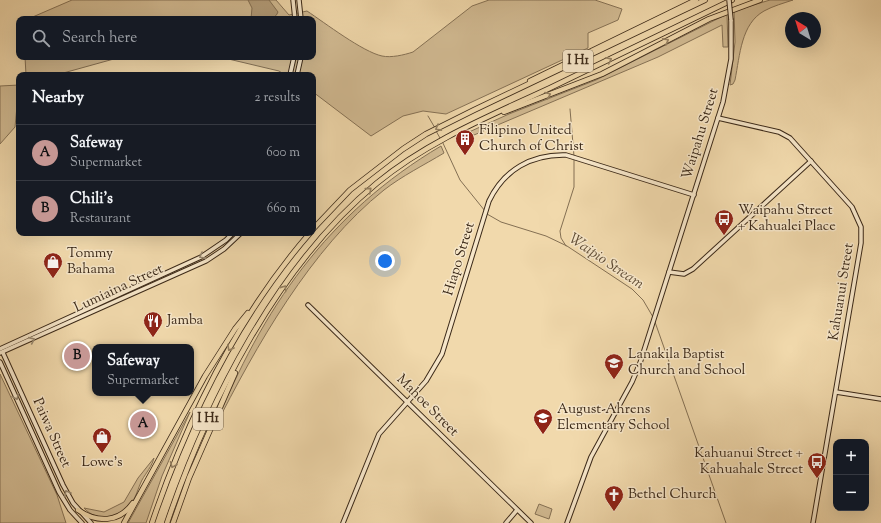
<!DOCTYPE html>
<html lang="en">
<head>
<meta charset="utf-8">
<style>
  body { margin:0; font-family:"Sorts Mill Goudy",serif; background:#242831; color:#f1f3f6 }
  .controls { position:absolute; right:12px; bottom:12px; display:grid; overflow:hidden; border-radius:8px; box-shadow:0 4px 16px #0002 }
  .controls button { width:36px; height:36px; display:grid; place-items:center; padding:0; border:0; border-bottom:1px solid #363941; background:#171b24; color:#f1f3f6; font:20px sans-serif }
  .compass { position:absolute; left:785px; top:12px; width:36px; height:36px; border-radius:50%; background:#171b24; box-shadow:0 4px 16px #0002; rotate:322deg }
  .you { position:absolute; left:385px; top:261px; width:14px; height:14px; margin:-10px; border:3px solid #fff; border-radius:50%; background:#1a73e8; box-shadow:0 0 0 6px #1a73e833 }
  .badge { display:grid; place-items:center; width:26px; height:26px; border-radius:50%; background:#c59692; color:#111; font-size:13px; font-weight:700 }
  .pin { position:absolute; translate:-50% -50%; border:2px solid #fff; box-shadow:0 1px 4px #0006 }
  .popup { position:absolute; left:92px; top:344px; width:102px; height:52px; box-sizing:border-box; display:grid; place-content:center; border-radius:8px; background:#171b24; filter:drop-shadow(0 1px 3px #0005); font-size:13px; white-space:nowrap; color:#9ea1a6 }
  .popup b { font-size:15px; color:#f1f3f6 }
  .popup::after { content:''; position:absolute; left:50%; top:100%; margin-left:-8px; border:8px solid transparent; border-top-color:#171b24 }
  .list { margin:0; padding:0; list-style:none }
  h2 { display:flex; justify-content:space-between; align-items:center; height:52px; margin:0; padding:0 16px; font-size:17px }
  h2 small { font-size:13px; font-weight:400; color:#9ea1a6 }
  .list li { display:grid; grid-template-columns:26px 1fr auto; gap:12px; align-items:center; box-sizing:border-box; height:56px; padding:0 16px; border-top:1px solid #363941 }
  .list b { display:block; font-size:15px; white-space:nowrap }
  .list p { margin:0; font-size:13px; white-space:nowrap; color:#9ea1a6 }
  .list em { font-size:13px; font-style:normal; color:#9ea1a6 }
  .icon { flex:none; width:22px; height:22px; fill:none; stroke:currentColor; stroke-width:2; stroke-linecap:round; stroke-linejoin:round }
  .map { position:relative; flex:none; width:881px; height:523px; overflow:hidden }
  .search { position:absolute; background:#171b24; box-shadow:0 4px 16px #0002; left:16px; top:16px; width:300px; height:44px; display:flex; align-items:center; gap:10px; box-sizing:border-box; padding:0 14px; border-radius:8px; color:#9ea1a6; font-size:15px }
  .panel { position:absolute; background:#171b24; box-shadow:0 4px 16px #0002; left:16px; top:72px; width:300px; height:164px; border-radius:8px }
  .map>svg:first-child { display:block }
  .green { fill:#d2bb93; stroke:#867256 }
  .water { fill:#b39d7a; stroke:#836f53 }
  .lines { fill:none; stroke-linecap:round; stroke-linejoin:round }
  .stream { stroke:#836f53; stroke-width:1 }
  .secondary-casing { stroke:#3b2918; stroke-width:5.5 }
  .highway-casing { stroke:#3b2918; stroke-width:6 }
  .secondary { stroke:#f6e6c9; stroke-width:3.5 }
  .highway { stroke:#f1d9ac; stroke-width:4.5 }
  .secondary-bridge-casing { stroke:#3b2918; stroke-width:5.5; stroke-linecap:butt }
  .secondary-bridge { stroke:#f6e6c9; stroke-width:3.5 }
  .oneway { stroke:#968162 }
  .oneway2 { stroke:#988870 }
  .labels { text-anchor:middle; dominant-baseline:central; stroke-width:3; stroke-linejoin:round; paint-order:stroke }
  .shield { fill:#f6e6c9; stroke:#73624d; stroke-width:1 }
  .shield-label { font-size:13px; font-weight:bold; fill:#3b2918 }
  .poi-label { font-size:14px; fill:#3b2918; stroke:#f6e6c9; text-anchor:start }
  .street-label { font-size:14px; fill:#3b2918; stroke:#f6e6c9 }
  .water-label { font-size:15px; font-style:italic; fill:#5f4c35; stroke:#f6e6c9 }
</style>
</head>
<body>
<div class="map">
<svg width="881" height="523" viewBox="0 0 881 523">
  <rect width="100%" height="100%" fill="#f1d9ac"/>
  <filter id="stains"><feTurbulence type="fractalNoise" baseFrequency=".005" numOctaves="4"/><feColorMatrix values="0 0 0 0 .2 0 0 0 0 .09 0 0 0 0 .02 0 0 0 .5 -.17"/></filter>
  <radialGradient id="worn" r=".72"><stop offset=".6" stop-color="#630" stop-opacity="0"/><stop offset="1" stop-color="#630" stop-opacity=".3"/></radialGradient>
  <g class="green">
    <path d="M72,0H276L289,15L307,11C325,23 363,52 382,56C391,58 404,55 413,52L472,6L489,0H595L622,9L618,20L588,33V48L446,114L423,111L403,116L371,136L313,92V75H285L279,71L220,57H313V19H28Z"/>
    <path d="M770,0H793C784,3 773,6 764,11C741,24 740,55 735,80L733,84L730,85L735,42L734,11Z"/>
    <polygon points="727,14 728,47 723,47 722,25 658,57 474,135 469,132 509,114 596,80"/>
    <polygon points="25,57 121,57 56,75 26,75"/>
    <polygon points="19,85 15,127 0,144 0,86"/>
    <path d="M441,146L444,153C424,165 402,176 384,190C311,248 256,346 214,429C262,308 328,213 441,146Z"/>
    <polygon points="0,374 57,495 66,523 0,523"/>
    <polygon points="190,412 162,476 146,523 128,523"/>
    <path d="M154,458C152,466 146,473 142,480C138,488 136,498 130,505C118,519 96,522 84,508L104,512L124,502L138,478Z"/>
    <polygon points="539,504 552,509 549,519 535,514"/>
  </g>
  <path class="water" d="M248,0H269L278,12C275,22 260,19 251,19L252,8Z"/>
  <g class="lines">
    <g class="stream">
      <polyline points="570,109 574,156"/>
      <polyline points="428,116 435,128"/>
      <polyline points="436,131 440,138"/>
      <polyline points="442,141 460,180 485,211"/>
      <polyline points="487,214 501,222 546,236 567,246 632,289 643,300 653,317"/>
      <polyline points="566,246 561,238 560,231 574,187 574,159"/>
      <polyline points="655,322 726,523"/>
    </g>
    <defs>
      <g id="secondary">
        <polyline points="293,0 295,19"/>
        <polyline points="299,0 301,19"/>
        <polyline points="290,75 294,57"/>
        <polyline points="297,75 301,57"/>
        <polyline points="718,118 779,132 790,138 852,207 861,227 861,243 813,523"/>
        <polyline points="669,272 684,274 693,269 811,161"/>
        <polyline points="308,305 531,523"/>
        <polyline points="0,349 201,257 226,240 233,233"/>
        <polyline points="0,353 206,261 224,249 241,233"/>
        <polyline points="3,353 63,485 73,503 91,523"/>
        <polyline points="0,362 59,492 70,510 82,523"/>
        <polyline points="836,392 881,399"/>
        <path d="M343,523L379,434L426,381L442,354L489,201C504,170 531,154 566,155L694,195"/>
        <polyline points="506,523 517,510"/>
        <polyline points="567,523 591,457 632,382 640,363 723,102 731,59 731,20"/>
      </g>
      <g id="highway">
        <polyline points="530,81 696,0"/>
        <polyline points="504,112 602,74 709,19 760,0"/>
        <polyline points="313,229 350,190 403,149 426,134 474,110 705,0"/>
        <path d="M78,510C97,523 119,523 133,503"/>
        <polyline points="124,523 205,376 235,329 248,313"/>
        <path d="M152,523C187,420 238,316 310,233"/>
        <path d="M167,523C208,403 277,265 377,183C428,141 490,116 550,88C611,59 671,29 732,0"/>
        <polyline points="173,523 189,478 235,373"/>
      </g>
    </defs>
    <use href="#secondary" class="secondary-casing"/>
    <use href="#highway" class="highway-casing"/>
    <use href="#secondary" class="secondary"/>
    <use href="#highway" class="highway"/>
    <defs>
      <polyline id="secondary-bridge" points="729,0 731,20"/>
    </defs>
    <use href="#secondary-bridge" class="secondary-bridge-casing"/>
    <use href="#secondary-bridge" class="secondary-bridge"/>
  </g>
  <defs><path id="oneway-chevron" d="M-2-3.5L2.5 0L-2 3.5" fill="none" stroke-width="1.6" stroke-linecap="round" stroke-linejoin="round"/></defs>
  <g class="oneway">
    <use href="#oneway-chevron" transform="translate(666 41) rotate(-28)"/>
    <use href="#oneway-chevron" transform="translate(609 60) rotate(-26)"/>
    <use href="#oneway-chevron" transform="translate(548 95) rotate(-21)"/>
    <use href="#oneway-chevron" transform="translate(438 128) rotate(151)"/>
    <use href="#oneway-chevron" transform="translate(369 190) rotate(-41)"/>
    <use href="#oneway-chevron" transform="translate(284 288) rotate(-55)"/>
    <use href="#oneway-chevron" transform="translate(230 348) rotate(119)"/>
    <use href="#oneway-chevron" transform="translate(173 465) rotate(112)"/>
  </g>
  <g class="oneway2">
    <use href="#oneway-chevron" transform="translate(202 256) rotate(151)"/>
    <use href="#oneway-chevron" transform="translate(32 340) rotate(-24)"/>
    <use href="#oneway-chevron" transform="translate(16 397) rotate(66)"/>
    <use href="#oneway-chevron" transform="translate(67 493) rotate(-119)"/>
  </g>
  <defs>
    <symbol id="building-pin" viewBox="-11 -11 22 30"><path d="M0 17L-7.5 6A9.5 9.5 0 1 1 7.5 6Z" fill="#8f2418" stroke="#f6e6c9"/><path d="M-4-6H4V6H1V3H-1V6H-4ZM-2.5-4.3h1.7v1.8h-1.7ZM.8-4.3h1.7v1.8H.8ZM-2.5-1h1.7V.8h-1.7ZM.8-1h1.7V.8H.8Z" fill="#fff"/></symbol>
    <symbol id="bus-pin" viewBox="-11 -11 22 30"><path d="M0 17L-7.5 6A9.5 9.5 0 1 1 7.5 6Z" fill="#8f2418" stroke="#f6e6c9"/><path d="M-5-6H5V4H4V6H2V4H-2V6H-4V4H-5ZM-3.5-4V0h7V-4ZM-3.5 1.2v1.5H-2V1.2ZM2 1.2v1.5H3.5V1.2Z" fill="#fff"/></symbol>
    <symbol id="shop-pin" viewBox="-11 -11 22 30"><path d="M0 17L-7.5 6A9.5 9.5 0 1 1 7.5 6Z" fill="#8f2418" stroke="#f6e6c9"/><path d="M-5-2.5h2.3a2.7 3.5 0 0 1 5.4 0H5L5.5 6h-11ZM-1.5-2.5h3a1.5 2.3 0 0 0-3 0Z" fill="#fff"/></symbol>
    <symbol id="restaurant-pin" viewBox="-11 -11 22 30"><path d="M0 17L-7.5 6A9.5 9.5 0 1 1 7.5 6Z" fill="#8f2418" stroke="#f6e6c9"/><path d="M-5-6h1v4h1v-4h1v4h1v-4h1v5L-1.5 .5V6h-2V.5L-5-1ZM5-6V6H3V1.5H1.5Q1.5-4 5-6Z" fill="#fff"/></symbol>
    <symbol id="school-pin" viewBox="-11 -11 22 30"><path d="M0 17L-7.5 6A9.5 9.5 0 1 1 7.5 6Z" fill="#8f2418" stroke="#f6e6c9"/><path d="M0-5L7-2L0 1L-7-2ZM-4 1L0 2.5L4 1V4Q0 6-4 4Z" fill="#fff"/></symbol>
    <symbol id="church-pin" viewBox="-11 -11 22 30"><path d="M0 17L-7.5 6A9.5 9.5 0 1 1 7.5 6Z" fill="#8f2418" stroke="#f6e6c9"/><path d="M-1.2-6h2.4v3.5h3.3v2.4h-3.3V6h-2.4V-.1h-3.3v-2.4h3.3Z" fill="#fff"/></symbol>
  </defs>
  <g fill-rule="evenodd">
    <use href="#building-pin" x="454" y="128" width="22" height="30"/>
    <use href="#bus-pin" x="713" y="208" width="22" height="30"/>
    <use href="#shop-pin" x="42" y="251" width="22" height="30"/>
    <use href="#restaurant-pin" x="142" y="310" width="22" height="30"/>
    <use href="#school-pin" x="603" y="352" width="22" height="30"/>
    <use href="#school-pin" x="532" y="407" width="22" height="30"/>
    <use href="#shop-pin" x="91" y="426" width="22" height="30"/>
    <use href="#bus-pin" x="806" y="451" width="22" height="30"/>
    <use href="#church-pin" x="603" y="484" width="22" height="30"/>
  </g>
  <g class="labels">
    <g class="shield">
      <rect x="563" y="50" width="30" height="22" rx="3"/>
      <rect x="193" y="408" width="30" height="22" rx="3"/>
    </g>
    <g class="shield-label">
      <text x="578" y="61">I H1</text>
      <text x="208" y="419">I H1</text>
    </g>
    <g class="poi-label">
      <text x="479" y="131">Filipino United<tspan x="479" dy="16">Church of Christ</tspan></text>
      <text x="738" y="211">Waipahu Street<tspan x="738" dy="16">+ Kahualei Place</tspan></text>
      <text x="67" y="254">Tommy<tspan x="67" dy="16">Bahama</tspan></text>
      <text x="167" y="321">Jamba</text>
      <text x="628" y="355">Lanakila Baptist<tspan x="628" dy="16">Church and School</tspan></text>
      <text x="557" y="410">August-Ahrens<tspan x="557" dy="16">Elementary School</tspan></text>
      <text x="803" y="454" text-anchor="end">Kahuanui Street +<tspan x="803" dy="16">Kahuahale Street</tspan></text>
      <text x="102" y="463" text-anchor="middle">Lowe's</text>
      <text x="628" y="495">Bethel Church</text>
    </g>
    <g class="street-label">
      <text transform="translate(701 134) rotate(-73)">Waipahu Street</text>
      <text transform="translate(460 259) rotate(-73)">Hiapo Street</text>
      <text transform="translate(119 289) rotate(-25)">Lumiaina Street</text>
      <text transform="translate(842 292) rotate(-81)">Kahuanui Street</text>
      <text transform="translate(427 406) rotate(45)">Mahoe Street</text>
      <text transform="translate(51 433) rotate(66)">Paiwa Street</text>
    </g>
    <g class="water-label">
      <text transform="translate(606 262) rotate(34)">Waipio Stream</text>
    </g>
  </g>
  <rect width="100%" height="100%" filter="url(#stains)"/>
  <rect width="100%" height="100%" fill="url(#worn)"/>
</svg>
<div class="controls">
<button>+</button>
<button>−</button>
</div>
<svg class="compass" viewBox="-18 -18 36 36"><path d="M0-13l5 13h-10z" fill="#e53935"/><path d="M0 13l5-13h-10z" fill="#9ea1a6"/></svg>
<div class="you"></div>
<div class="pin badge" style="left:143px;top:424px">A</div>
<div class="popup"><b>Safeway</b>Supermarket</div>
<div class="pin badge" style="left:77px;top:356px">B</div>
<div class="search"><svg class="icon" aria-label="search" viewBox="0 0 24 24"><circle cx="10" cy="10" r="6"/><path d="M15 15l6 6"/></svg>Search here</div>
<section class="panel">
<h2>Nearby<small>2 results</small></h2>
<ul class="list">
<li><span class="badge">A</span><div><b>Safeway</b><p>Supermarket</p></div><em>600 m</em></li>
<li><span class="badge">B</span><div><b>Chili's</b><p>Restaurant</p></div><em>660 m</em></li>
</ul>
</section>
</div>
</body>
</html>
